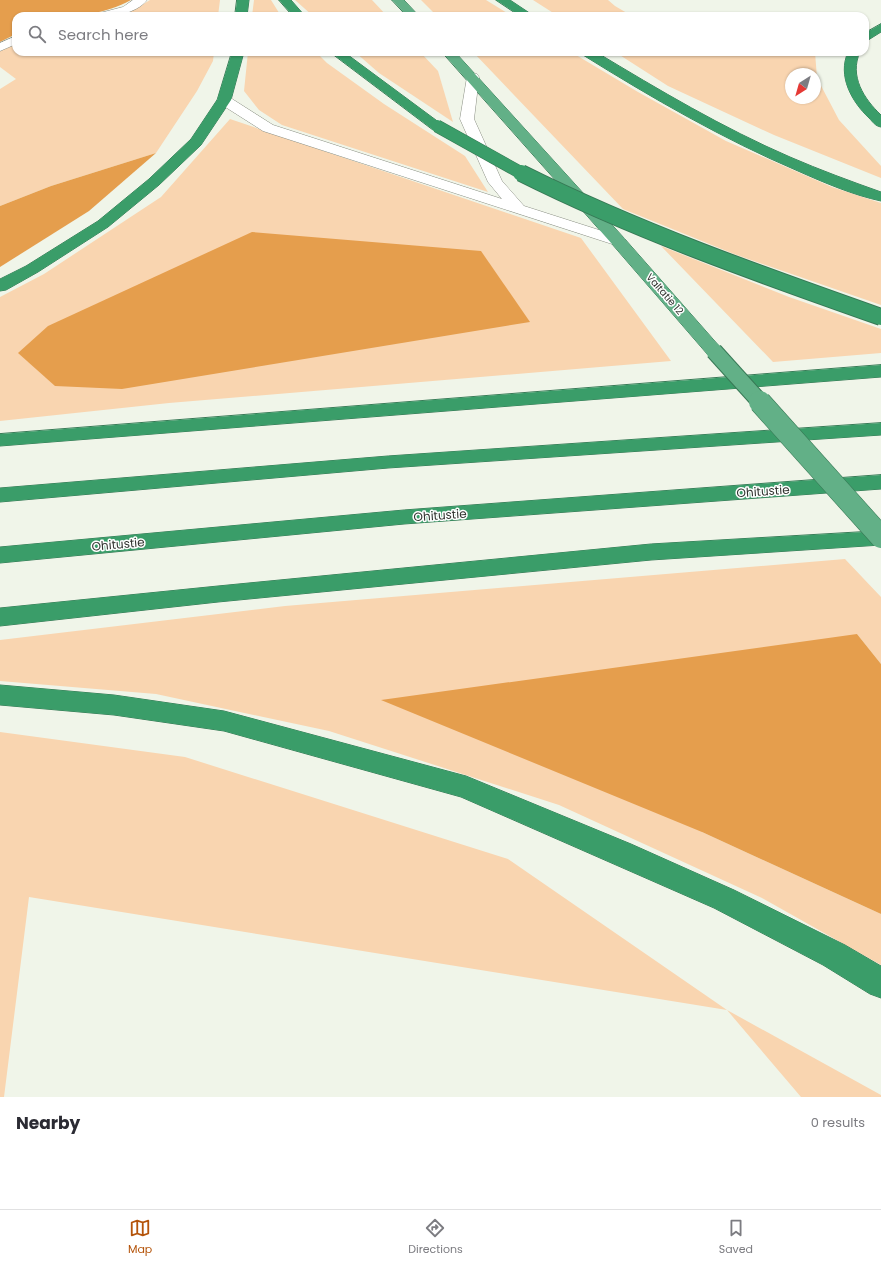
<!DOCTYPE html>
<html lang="en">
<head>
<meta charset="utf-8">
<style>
  body { margin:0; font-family:Poppins,sans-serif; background:#f2f2f3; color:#2b2b33 }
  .compass { position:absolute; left:785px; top:68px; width:36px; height:36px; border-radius:50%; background:#fff; box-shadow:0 1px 3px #0004; rotate:217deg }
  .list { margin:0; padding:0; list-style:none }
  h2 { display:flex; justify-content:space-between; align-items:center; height:52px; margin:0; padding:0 16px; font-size:17px }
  h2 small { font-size:13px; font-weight:400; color:#7c7c81 }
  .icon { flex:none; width:22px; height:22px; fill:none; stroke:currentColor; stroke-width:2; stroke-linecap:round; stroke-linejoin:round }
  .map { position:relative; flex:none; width:881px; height:1097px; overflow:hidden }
  .search { position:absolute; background:#fff; box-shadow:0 1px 3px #0004; left:12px; right:12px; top:12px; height:44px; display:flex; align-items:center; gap:10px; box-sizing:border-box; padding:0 14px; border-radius:12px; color:#7c7c81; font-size:15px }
  .sheet { height:112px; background:#fff }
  nav { display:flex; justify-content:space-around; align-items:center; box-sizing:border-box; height:56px; border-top:1px solid #e1e1e2; background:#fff; font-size:11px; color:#7c7c81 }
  nav a { display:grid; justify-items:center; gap:2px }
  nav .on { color:#b45309 }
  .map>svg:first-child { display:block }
  .green { fill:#f9d5b0; fill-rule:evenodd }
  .forest { fill:#e59e4d }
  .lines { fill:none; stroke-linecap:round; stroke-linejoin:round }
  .service-casing { stroke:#8a8f84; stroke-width:1 }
  .minor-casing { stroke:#8a8f84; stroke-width:1 }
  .trunk-casing { stroke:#377855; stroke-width:1 }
  .motorway-casing { stroke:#377855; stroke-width:1 }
  .service { fill:#fff; fill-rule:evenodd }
  .minor { fill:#fff; fill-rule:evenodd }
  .trunk { fill:#62b087; fill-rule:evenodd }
  .motorway { fill:#3a9d69; fill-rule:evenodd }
  .trunk-bridge-far1-casing { stroke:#377855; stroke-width:18; stroke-linecap:butt }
  .trunk-bridge-casing { stroke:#377855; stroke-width:23; stroke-linecap:butt }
  .motorway-bridge-far1-casing { stroke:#377855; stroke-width:13; stroke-linecap:butt }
  .motorway-bridge-casing { stroke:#377855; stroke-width:18; stroke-linecap:butt }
  .trunk-bridge-far1 { stroke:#62b087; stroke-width:16 }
  .trunk-bridge { stroke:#62b087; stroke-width:22 }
  .motorway-bridge-far1 { stroke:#3a9d69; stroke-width:12 }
  .motorway-bridge { stroke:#3a9d69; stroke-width:16 }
  .labels { text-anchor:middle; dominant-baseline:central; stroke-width:3; stroke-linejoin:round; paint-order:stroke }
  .far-street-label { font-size:10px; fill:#323430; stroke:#fff }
  .street-label { font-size:12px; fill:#323430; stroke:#fff }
</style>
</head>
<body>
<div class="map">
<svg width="881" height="1097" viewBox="0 0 881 1097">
  <rect width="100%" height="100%" fill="#f0f5e9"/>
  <g class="green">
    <polygon points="150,0 220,0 218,16 113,16 132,11"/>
    <polygon points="254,0 271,0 281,16 252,16"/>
    <polygon points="295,0 372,0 387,16 313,16"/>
    <polygon points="421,0 486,0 512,16 437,16"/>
    <polygon points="533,0 608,0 615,6 632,16 558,16"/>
    <polygon points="16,44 16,52 214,52 213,61 197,91 156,153 51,186 0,206 0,89 16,79 0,67 0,51"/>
    <polygon points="248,52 316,52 327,63 384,104 465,156 488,192 282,125 259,110 244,91"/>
    <polygon points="355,52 420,52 438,71 453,122 379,73"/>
    <polygon points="473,52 571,52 638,92 726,141 832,187 881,203 881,305 734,254 623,209"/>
    <path d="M615,52H815L817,78L839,120L881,166V178L774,135L668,86ZM791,74H815V98H791Z"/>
    <polygon points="230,119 581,238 671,361 169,403 0,421 0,297 44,274 161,197"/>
    <polygon points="661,246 789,297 881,329 881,353 773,362"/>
    <polygon points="845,559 881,597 881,664 857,634 702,832 881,914 881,965 762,898 559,805 329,731 156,694 0,681 0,640 285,606"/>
    <polygon points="0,732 185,757 508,859 727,1010 881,1095 881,1097 801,1097 727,1010 29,897 4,1097 0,1097"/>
  </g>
  <g class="forest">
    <path d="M0,0H131C95,20 56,16 16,16V34L0,42Z"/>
    <polygon points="156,153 89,211 0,267 0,206 51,186"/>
    <polygon points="252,232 481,251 530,322 122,389 55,386 18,353 48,326"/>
    <polygon points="857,634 881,664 881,914 702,832 381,700"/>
  </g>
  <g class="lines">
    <defs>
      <polygon id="service" points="473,73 477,74 479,77 474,119 502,181 524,206 624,238 626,241 624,244 618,246 612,244 263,131 219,103 217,100 219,97 229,97 273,125 502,199 488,182 460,119 467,77 469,74"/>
      <g id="minor">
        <path d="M133,0H147C135,15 112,16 94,16L96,14L123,7Z"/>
        <polygon points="16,36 16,44 0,51 0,43"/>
      </g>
      <g id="trunk">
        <polygon points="392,0 404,0 419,16 407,16"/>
        <polygon points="442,52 455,52 624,238 720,347 723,351 720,355 714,356 708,355 612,244"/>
      </g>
      <g id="motorway">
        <polygon points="237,0 249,0 247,16 235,16"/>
        <polygon points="279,0 291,0 305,16 293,16"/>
        <polygon points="496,0 510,0 534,16 520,16"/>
        <polygon points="881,24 881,32 865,42 865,33"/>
        <polygon points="232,52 244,52 231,100 201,145 159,185 108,227 38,272 6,290 0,291 0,279 26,266 98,221 149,179 191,139 217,100"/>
        <polygon points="330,52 344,52 444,126 442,129 432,129"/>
        <path d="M581,52H596C659,90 723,128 790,157C820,170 850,181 881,192V201C853,195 825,183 798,171C723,139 652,98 583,55Z"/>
        <path d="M848,52H860C849,76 864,99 881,115V127C875,126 873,122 869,118C852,102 837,76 848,52Z"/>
        <polygon points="881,365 881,377 0,446 0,434"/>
        <polygon points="881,423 881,435 388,468 0,502 0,488 388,456"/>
        <polygon points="881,475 881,489 404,524 0,563 0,547 404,510"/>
        <polygon points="881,531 881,545 651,560 218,602 0,626 0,608 218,586 651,544"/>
        <polygon points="0,685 114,695 224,711 466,776 631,844 734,890 845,945 881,966 881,998 870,994 823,965 714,908 461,797 224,731 114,715 0,705"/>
      </g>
    </defs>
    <use href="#service" class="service-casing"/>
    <use href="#minor" class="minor-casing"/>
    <use href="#trunk" class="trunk-casing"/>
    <use href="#motorway" class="motorway-casing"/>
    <use href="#service" class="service"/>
    <use href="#minor" class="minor"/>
    <use href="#trunk" class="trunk"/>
    <use href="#motorway" class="motorway"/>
    <defs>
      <polyline id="trunk-bridge-far1" points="714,351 761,403"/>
      <polyline id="trunk-bridge" points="760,402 881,537"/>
      <polyline id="motorway-bridge-far1" points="437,126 523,174"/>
      <path id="motorway-bridge" d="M521,173C637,231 759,274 881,317"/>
    </defs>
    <use href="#trunk-bridge-far1" class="trunk-bridge-far1-casing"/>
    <use href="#trunk-bridge" class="trunk-bridge-casing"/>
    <use href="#motorway-bridge-far1" class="motorway-bridge-far1-casing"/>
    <use href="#motorway-bridge" class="motorway-bridge-casing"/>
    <use href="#trunk-bridge-far1" class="trunk-bridge-far1"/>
    <use href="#trunk-bridge" class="trunk-bridge"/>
    <use href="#motorway-bridge-far1" class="motorway-bridge-far1"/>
    <use href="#motorway-bridge" class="motorway-bridge"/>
  </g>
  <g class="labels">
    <g class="far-street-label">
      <text transform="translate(665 294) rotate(49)">Valtatie 12</text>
    </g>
    <g class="street-label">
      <text transform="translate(763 491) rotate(-4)">Ohitustie</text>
      <text transform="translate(440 515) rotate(-4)">Ohitustie</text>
      <text transform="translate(118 544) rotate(-5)">Ohitustie</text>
    </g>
  </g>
</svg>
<svg class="compass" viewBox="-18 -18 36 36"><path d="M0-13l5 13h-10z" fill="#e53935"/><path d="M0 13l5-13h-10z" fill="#7c7c81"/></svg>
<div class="search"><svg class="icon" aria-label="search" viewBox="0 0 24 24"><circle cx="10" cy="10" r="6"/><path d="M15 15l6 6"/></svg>Search here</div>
</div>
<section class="sheet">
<h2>Nearby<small>0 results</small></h2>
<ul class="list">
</ul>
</section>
<nav>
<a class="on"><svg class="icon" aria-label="map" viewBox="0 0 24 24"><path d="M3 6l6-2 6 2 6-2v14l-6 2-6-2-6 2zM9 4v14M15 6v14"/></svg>Map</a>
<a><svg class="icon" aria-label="directions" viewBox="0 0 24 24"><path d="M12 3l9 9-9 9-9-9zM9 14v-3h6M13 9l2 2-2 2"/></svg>Directions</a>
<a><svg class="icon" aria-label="saved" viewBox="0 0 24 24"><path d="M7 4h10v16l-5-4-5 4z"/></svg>Saved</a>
</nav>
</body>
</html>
